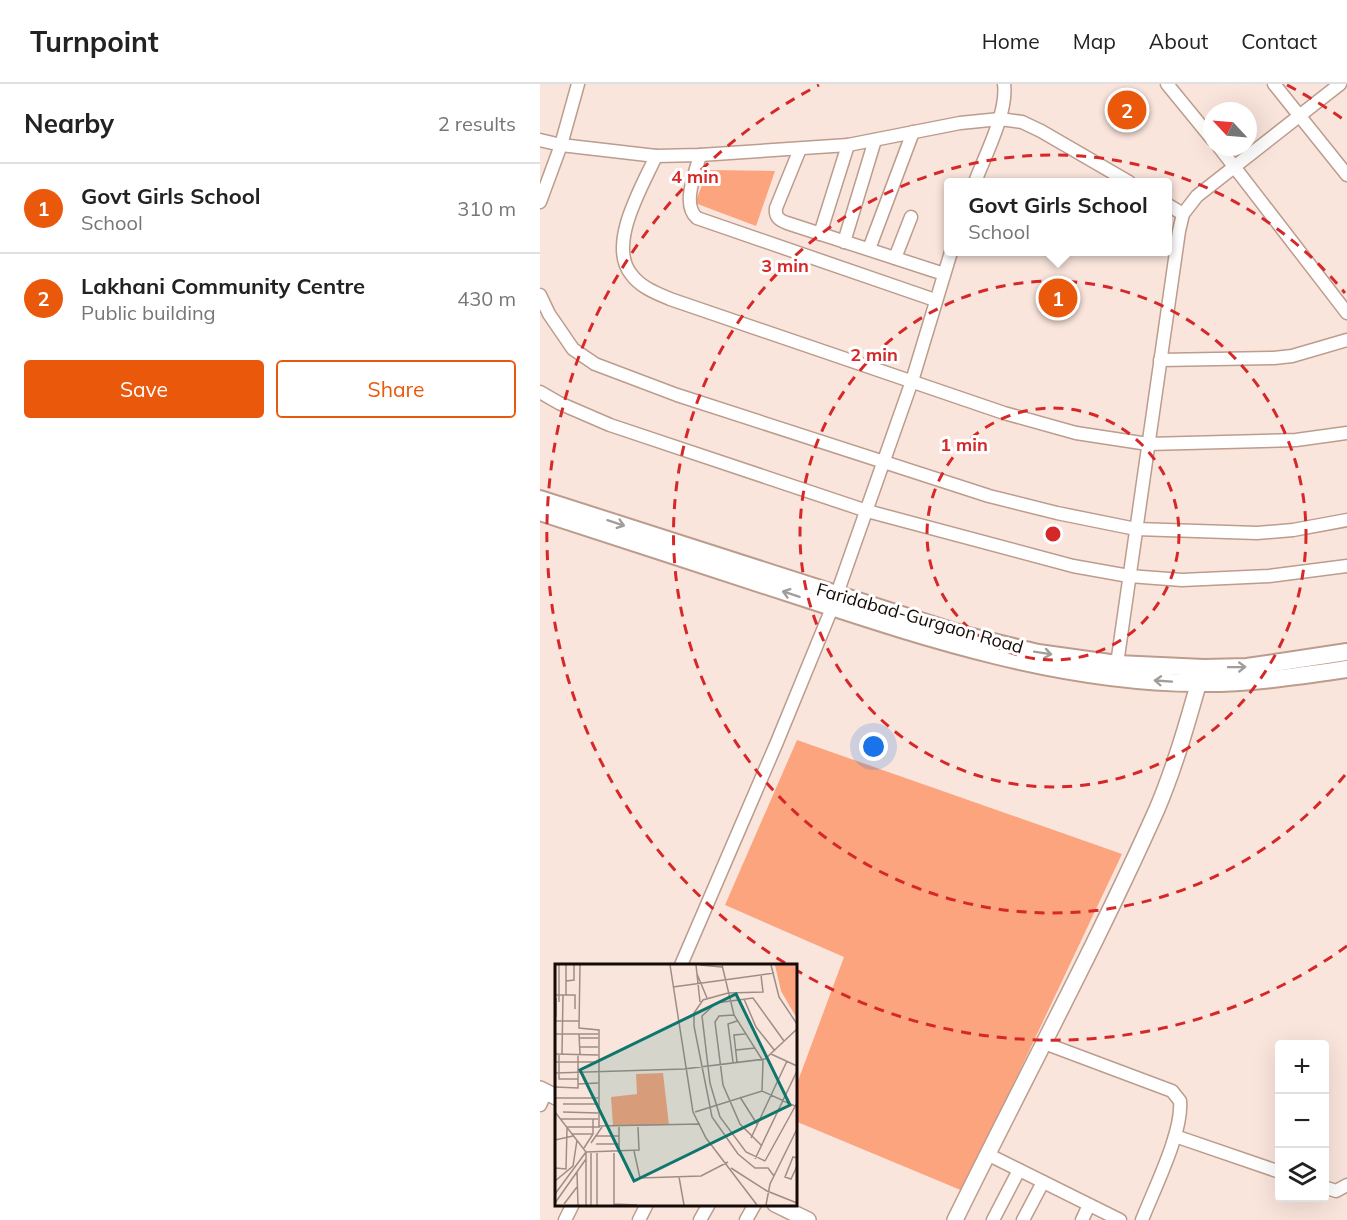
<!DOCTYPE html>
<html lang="en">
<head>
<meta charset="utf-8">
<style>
  body { margin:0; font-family:Mulish,sans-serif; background:#f2f2f2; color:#222 }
  .controls { position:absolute; right:18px; bottom:18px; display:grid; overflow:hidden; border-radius:6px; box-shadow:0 6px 24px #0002 }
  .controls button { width:54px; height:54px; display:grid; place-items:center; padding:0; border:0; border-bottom:2px solid #e0e0e0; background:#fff; color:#222; font:30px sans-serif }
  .compass { position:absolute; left:663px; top:18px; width:54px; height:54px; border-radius:50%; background:#fff; box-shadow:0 6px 24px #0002; rotate:296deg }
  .you { position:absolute; left:334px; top:663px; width:21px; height:21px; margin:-15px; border:4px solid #fff; border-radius:50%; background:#1a73e8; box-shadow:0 0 0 9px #1a73e833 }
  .badge { display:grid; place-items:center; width:39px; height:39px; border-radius:50%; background:#ea580c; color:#fff; font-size:20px; font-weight:700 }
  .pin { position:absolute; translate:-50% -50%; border:3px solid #fff; box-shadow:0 2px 6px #0006 }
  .popup { position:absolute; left:404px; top:94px; width:228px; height:78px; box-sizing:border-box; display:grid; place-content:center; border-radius:6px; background:#fff; filter:drop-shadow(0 2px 4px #0005); font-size:20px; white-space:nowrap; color:#767676 }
  .popup b { font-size:22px; color:#222 }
  .popup::after { content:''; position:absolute; left:50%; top:100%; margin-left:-12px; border:12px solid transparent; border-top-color:#fff }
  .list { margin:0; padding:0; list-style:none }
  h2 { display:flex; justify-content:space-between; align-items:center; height:78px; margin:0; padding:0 24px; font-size:26px }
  h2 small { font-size:20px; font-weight:400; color:#767676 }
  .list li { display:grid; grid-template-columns:39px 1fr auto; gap:18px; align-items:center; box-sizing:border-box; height:90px; padding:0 24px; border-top:2px solid #e0e0e0 }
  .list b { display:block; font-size:22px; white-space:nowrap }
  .list p { margin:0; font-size:20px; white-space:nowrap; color:#767676 }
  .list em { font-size:20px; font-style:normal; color:#767676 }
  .actions { display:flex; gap:12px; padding:18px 24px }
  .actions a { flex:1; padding:14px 0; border:2px solid #ea580c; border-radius:6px; text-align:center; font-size:21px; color:#ea580c }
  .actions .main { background:#ea580c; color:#fff }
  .icon { flex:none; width:33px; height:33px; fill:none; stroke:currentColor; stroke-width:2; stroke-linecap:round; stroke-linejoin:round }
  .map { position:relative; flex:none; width:807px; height:1136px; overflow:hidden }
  header { display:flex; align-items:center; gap:36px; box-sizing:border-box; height:84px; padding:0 30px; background:#fff; border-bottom:2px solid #e0e0e0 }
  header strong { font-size:28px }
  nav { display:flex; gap:33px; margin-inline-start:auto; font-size:21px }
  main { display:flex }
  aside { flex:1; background:#fff }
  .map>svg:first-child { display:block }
  .park { fill:#fba47d }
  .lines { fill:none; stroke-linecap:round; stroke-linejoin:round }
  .minor-casing { stroke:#bc9c8d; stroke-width:15 }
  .tertiary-casing { stroke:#bc9c8d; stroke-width:18 }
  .secondary-casing { stroke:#bc9c8d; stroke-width:20 }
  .minor { stroke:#fff; stroke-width:12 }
  .tertiary { stroke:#fff; stroke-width:15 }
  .secondary { stroke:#fff; stroke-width:16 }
  .oneway { stroke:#a19d9b }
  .ring { fill:none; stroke:#d62828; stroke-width:3; stroke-dasharray:10 8 }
  .labels { text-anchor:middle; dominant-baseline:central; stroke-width:6; stroke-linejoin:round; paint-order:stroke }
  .street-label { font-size:18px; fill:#150a06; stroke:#fff }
  .inset-road { fill:none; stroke:#9e8d86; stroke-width:1.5 }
  .view { fill:#0f766e; fill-opacity:0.15; stroke:#0f766e; stroke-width:3 }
  .inset-edge { fill:none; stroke:#150a06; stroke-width:3 }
  .centre { fill:#d62828; stroke:#fff; stroke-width:3 }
  .ring-label { font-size:18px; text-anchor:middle; font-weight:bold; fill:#d62828; stroke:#fff; stroke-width:6; stroke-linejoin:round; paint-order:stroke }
</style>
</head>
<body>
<header>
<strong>Turnpoint</strong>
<nav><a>Home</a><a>Map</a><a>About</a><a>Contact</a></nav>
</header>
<main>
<aside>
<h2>Nearby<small>2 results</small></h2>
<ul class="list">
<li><span class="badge">1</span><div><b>Govt Girls School</b><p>School</p></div><em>310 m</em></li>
<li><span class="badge">2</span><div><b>Lakhani Community Centre</b><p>Public building</p></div><em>430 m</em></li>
</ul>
<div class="actions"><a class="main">Save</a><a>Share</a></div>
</aside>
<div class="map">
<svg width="807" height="1136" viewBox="0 0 807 1136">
  <rect width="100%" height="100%" fill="#fae5dc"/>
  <g class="park">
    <polygon points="168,86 235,87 216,142 155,119"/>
    <polygon points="257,656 582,770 423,1107 255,1037 255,1005 304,873 185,821"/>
  </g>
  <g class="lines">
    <defs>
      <g id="minor">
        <polyline points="627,0 672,55"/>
        <polyline points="734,0 807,91"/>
        <polyline points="0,56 21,61 116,72 160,71 308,61 420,39 460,35 482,38 501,47 589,98"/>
        <polyline points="679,63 807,229"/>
        <path d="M260,65L236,124C235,133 239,136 247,139L404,190"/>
        <path d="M160,71C156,88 141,120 157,134L395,216"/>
        <path d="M116,72C103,101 67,160 91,190C100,203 116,209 130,215L464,329L536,349L608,360L756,356L807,349"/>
        <path d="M435,98C445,71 468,28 464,0"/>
        <polyline points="0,118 21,61 38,0"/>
        <polyline points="628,121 643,130"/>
        <polyline points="280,150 308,61"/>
        <polyline points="304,158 335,56"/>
        <polyline points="329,165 373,48"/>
        <polyline points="355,174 371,133"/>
        <polyline points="0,211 9,230 33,265 55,280 137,311 449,412 517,429 596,445 717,449 753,446 807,436"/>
        <polyline points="620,276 734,274 752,272 807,256"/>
        <polyline points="0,308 19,319 70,341 327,427 533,482 589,492 642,496 729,492 807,482"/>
        <polyline points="577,580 639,147 643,130 657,112 800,0"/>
        <polyline points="141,881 237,658 292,524 372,297 411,168"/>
        <path d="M504,959L632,1007L640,1017C643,1048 614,1105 602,1136"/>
        <polyline points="0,1021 6,1008"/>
        <polyline points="635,1052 740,1088"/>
        <polyline points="447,1070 580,1136"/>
        <polyline points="784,1103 796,1107 807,1101"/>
        <polyline points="25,1136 33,1120"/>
        <polyline points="99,1136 107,1120"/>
        <polyline points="160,1136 169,1120"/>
        <polyline points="206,1136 215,1120"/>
        <polyline points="453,1136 479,1086"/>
        <polyline points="483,1136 503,1098"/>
        <polyline points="542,1136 549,1121"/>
      </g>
      <g id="tertiary">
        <polyline points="0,1005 16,1013"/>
        <polyline points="235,1120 268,1136"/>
        <path d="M415,1136C482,999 555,864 617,725C636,680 649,633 662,587"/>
      </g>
      <g id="secondary">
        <polyline points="0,415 424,551 498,569 577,580 664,584 707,583 807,568"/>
        <path d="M0,428C88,457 176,485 264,514C392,556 521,598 658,599C706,600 759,592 807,585"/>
      </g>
    </defs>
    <use href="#minor" class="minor-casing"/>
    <use href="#tertiary" class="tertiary-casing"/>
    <use href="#secondary" class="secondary-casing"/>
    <use href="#minor" class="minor"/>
    <use href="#tertiary" class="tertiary"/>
    <use href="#secondary" class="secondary"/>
  </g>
  <defs><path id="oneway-shaft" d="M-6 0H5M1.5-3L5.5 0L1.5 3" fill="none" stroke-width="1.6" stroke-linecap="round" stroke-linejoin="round" transform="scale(1.5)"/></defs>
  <g class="oneway">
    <use href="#oneway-shaft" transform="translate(76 439) rotate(18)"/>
    <use href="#oneway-shaft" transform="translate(251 510) rotate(-162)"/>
    <use href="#oneway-shaft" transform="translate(503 569) rotate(9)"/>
    <use href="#oneway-shaft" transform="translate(697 583) rotate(-1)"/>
    <use href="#oneway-shaft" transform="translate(623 597) rotate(-176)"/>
  </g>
  <g class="ring">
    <circle cx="513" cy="450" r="126"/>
    <circle cx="513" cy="450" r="253"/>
    <path d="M805 691A379 379 0 1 1 805 209"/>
    <path d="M807 862A506 506 0 0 1 256 886M245 879A506 506 0 0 1 279 1M747 1A506 506 0 0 1 807 38"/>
  </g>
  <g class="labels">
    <g class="street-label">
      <text transform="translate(380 534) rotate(16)">Faridabad-Gurgaon Road</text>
    </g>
  </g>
  <g transform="translate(15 880)">
    <rect width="242" height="242" fill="#fae5dc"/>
    <path d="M220,1H241V53L226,27Z" fill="#fba47d"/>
    <path d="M108,109L114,161L58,162L56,133L82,130L81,110Z" fill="#fba47d"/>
    <path class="inset-road" d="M4,1V38M25,1L24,64L44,66V162L145,160M115,1L138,148L151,174L202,241M141,1L145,38M145,1L167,3M167,1L179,51L208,97L207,127M216,1L224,33L242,60M142,10L152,34M206,11L208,28L173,29L148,36L139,49V62L157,153L183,190L200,204H213L219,212M11,17L19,16V1M118,23L219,9M0,31H20V45M11,31V1M1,34V53M189,35L201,63L220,87M179,51L164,52L160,58L168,121L185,160L207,182M0,57H24M0,70H43M24,70L25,90M24,74H43M24,83H43M181,86L200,84M0,90L43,91M4,90V115H23M216,90L242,102M7,91L8,31M0,98H43M178,98L173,60L182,57M182,98L179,71L190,70M0,109L129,105L210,95L242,65M23,120L43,119M0,123L23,124V90M185,133L202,160M0,134H43M8,140H43M0,148L31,188V241M8,148L43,149M140,148L207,127L242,143M6,155H43M12,163H45M17,170H38M41,172H64M196,174L232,97M0,176L18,172M36,179L47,163M41,180H64M29,184L38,170V155M79,187L85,214L146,212L173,198M31,188L84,186L83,163M64,189V163M242,194L238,193L230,213L236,215L242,202M200,195L242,107M210,197L191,188L165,153L155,119L147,52L161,39L198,34L229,77M210,197L242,139M0,204L11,205L12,164M176,204L212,227L242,239M22,208L23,241M124,213L129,241M0,217L18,202L22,176M0,230L31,188M0,239L31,195M9,240L22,223M59,240L82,241M36,241V189M42,241V189M59,241V189M211,241L215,220L242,165"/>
    <path class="view" d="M181,30L235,141L79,217L25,106Z"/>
    <rect width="242" height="242" class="inset-edge"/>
  </g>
  <circle cx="513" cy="450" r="9" class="centre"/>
  <g class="ring-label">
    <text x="155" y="99">4 min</text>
    <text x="245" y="188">3 min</text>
    <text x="334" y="277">2 min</text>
    <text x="424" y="367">1 min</text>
  </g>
</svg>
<div class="controls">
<button>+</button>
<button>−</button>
<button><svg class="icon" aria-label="layers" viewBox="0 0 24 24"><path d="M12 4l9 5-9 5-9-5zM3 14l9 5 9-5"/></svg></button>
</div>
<svg class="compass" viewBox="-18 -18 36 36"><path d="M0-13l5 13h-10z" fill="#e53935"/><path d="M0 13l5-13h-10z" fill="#767676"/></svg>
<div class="you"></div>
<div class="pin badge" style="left:518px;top:214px">1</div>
<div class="popup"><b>Govt Girls School</b>School</div>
<div class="pin badge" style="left:587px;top:26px">2</div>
</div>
</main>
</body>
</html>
